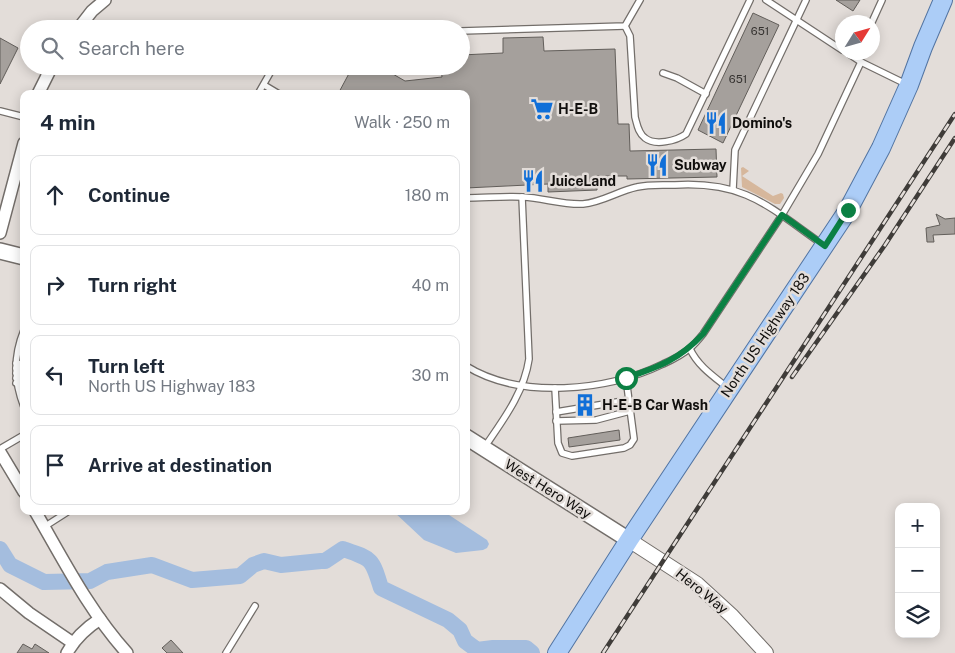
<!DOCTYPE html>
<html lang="en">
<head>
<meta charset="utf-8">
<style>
  body { margin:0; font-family:"Public Sans",sans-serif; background:#f6f6f7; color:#1f2937 }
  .controls { position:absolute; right:15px; bottom:15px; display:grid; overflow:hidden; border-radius:10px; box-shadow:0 2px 12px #0003 }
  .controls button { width:45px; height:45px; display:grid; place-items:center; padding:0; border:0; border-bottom:1px solid #e0e1e3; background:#fff; color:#1f2937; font:25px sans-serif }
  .compass { position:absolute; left:835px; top:15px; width:45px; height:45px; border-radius:50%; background:#fff; box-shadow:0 2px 12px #0003; rotate:53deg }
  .stop { position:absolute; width:15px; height:15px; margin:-11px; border:4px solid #0b8043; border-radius:50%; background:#fff }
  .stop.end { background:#0b8043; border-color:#fff; box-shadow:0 1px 5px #0008 }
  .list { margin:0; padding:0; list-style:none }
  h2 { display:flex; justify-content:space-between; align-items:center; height:65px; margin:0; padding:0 20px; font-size:21px }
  h2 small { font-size:16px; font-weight:400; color:#747a83 }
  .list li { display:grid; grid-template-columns:32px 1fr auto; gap:15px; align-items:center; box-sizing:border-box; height:80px; margin:0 10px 10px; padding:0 10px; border:1px solid #e0e1e3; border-radius:10px }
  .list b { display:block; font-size:19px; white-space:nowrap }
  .list p { margin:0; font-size:16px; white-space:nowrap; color:#747a83 }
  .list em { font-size:16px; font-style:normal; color:#747a83 }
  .icon { flex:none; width:28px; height:28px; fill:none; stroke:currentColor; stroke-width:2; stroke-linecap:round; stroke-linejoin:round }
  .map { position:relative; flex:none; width:955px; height:653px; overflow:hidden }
  .search { position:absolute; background:#fff; box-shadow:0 2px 12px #0003; left:20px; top:20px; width:450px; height:55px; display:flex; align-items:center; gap:12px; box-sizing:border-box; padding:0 18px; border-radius:28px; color:#747a83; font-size:19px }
  .panel { position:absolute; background:#fff; box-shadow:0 2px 12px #0003; left:20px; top:90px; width:450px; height:425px; border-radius:10px }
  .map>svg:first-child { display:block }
  .green { fill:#d6b79c }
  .water { fill:#a4bdde }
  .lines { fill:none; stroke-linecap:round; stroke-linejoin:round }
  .river { stroke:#a4bdde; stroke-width:16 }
  .building { fill:#a5a09c; stroke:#625e5a }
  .service-casing { stroke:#736e6a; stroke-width:8 }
  .minor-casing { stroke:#736e6a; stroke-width:14 }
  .tertiary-casing { stroke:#736e6a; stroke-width:16 }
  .secondary-casing { stroke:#736e6a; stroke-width:18 }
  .primary-casing { stroke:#5274a2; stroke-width:20 }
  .service { stroke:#fff; stroke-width:5.5 }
  .minor { stroke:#fff; stroke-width:11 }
  .tertiary { stroke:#fff; stroke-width:14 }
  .secondary { stroke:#fff; stroke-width:15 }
  .primary { stroke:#accdf7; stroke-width:18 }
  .rail-casing { stroke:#3f3c39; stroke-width:4.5 }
  .rail { stroke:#e3ddd9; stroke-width:2.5; stroke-dasharray:8; stroke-linecap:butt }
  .route { stroke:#0b8043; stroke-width:6 }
  .labels { text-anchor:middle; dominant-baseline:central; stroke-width:5; stroke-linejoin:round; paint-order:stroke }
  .number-label { font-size:11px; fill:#353230 }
  .poi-label { font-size:14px; font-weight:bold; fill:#100e0c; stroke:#e3ddd9; text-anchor:start }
  .street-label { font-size:14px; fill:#100e0c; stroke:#e3ddd9 }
</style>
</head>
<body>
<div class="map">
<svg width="955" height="653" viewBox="0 0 955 653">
  <rect width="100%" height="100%" fill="#e3ddd9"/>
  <polygon class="green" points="743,167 749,171 742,176 773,196 781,193 783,194 784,198 780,204 775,204 742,187 741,168"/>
  <polygon class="water" points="393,511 443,511 487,540 489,544 487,548 483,550 456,553 424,540"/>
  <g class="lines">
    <path class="river" d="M0,549L10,565L44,582L90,581L107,572L152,565L192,580L240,576L253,565L264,561L281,565L321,561H325L343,549C372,559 372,558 381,588L448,620L460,630L465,641L477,650L493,648H526L532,653"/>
  </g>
  <g class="building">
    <polygon points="836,0 860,0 853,11"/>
    <polygon points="753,13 779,25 723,143 698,130"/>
    <polygon points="543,37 544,51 615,49 618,124 629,124 630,151 716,149 717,177 627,179 627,176 597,176 597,190 548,192 548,184 466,188 466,94 338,94 353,66 379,66 405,81 442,77 441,66 461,66 461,55 503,53 503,38"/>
    <polygon points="0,38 18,48 0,84"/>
    <polygon points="936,214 945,219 955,218 955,234 933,235 934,242 927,242 926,228 940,225"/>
    <polygon points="619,430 620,440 569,447 568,438"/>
    <polygon points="171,640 183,653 167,653 162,648"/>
    <polygon points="23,644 32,649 35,644 49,653 17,653"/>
  </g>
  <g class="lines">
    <defs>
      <g id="service">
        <polyline points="766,0 842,50"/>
        <polyline points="872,22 882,0"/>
        <path d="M625,26L630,36L635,117C637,124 638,133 645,138C655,146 676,141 686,134L750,0"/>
        <polyline points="461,31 625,26 640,0"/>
        <polyline points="846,52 861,62 906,84"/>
        <polyline points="663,73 677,78 706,94"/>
        <polyline points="264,85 279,94"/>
        <polyline points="258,94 274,66"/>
        <polyline points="0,111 24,117"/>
        <polyline points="733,189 735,150 806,0"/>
        <path d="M466,198C485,198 504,196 523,197C543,198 563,205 583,204C603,202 618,191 637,187C649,184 663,185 675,185C745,181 768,206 822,244"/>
        <path d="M24,330C13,357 14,381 24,407"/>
        <path d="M690,349C698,366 713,376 728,388"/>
        <polyline points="16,363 24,365"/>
        <path d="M466,366C521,400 607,391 663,364C672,360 682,355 690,348C695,344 699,339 703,334L782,215L818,154L861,62"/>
        <polyline points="16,368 24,370"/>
        <polyline points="16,373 24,375"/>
        <polyline points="16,378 24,380"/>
        <polyline points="16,383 24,385"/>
        <polyline points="555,388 558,443 562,453 572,456 624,448 630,445 634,439 626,378"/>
        <polyline points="556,412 629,400"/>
        <polyline points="556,421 596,420 630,411"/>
        <path d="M484,448C503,420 524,393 529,359L522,197"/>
        <polyline points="0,449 24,435"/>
        <polyline points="44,527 69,511"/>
        <polyline points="226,653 255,606"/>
      </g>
      <g id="minor">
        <polyline points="78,29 92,11 105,0"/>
        <polyline points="38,94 52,66"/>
        <polyline points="0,233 24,143"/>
        <polyline points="0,452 24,492"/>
        <path d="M35,511C63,559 89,611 127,653"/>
        <polyline points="0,589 29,613 73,643"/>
        <path d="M67,653C75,638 86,628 100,619"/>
      </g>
      <polyline id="tertiary" points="629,540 697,584 732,616 766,653"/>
      <g id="secondary">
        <polyline points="0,251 24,257"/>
        <polyline points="466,437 629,540"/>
      </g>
      <polyline id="primary" points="557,653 629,540 848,210 881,148 909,85 923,47 943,0"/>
    </defs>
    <use href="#service" class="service-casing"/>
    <use href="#minor" class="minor-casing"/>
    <use href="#tertiary" class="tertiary-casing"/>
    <use href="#secondary" class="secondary-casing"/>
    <use href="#primary" class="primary-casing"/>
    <use href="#service" class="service"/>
    <use href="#minor" class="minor"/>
    <use href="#tertiary" class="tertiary"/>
    <use href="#secondary" class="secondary"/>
    <use href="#primary" class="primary"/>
    <defs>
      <g id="rail">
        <polyline points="792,377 885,245 955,138"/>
        <polyline points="603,653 955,114"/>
      </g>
    </defs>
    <use href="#rail" class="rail-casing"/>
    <use href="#rail" class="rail"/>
  </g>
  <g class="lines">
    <path class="route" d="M626,378C658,367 679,360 703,334L782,215L825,246L848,210"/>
  </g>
  <defs>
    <symbol id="supermarket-bare" viewBox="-9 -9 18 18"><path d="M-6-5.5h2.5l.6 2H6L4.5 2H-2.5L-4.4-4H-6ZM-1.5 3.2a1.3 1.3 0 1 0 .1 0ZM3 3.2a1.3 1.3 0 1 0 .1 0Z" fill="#106fd8" stroke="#e3ddd9" stroke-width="2.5" paint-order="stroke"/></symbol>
    <symbol id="restaurant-bare" viewBox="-9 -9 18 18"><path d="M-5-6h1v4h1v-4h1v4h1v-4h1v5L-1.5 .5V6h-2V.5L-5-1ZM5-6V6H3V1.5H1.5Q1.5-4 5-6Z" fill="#106fd8" stroke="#e3ddd9" stroke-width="2.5" paint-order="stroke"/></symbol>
    <symbol id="building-bare" viewBox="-9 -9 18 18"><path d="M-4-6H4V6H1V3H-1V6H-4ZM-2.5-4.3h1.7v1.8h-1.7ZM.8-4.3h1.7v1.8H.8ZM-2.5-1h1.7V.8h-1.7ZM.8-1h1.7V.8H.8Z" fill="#106fd8" stroke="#e3ddd9" stroke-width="2.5" paint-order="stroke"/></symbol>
  </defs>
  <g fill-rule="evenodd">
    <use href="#supermarket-bare" x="526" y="93" width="32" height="32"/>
    <use href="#restaurant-bare" x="700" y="107" width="32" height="32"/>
    <use href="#restaurant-bare" x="641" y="149" width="32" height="32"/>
    <use href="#restaurant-bare" x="517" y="165" width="32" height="32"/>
    <use href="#building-bare" x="569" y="389" width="32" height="32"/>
  </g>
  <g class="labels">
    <g class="number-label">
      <text x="760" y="31">651</text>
      <text x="738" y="79">651</text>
    </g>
    <g class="poi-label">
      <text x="558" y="109">H-E-B</text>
      <text x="732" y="123">Domino's</text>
      <text x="674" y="165">Subway</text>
      <text x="550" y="181">JuiceLand</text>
      <text x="602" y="405">H-E-B Car Wash</text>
    </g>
    <g class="street-label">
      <text transform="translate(765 335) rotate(-56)">North US Highway 183</text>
      <text transform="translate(548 489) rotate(32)">West Hero Way</text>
      <text transform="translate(702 591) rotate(39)">Hero Way</text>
    </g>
  </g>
</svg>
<div class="controls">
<button>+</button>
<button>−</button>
<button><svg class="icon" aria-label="layers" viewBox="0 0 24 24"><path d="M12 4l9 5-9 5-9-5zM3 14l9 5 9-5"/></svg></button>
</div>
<svg class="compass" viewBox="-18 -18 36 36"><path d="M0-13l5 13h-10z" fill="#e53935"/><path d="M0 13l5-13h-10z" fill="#747a83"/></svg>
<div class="stop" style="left:626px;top:378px"></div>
<div class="stop end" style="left:848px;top:210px"></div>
<div class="search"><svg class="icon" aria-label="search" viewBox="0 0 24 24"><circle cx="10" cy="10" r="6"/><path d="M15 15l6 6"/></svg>Search here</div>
<section class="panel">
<h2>4 min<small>Walk · 250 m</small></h2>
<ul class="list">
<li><svg class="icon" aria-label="ahead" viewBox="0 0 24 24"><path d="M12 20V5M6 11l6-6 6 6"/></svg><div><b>Continue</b></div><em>180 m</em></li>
<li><svg class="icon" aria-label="right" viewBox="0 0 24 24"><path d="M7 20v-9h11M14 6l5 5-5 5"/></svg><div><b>Turn right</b></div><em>40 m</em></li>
<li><svg class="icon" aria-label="left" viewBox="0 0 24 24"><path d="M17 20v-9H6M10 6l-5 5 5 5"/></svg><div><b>Turn left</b><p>North US Highway 183</p></div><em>30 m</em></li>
<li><svg class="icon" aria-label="arrive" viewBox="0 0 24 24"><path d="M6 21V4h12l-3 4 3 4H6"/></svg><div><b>Arrive at destination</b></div></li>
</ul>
</section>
</div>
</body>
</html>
